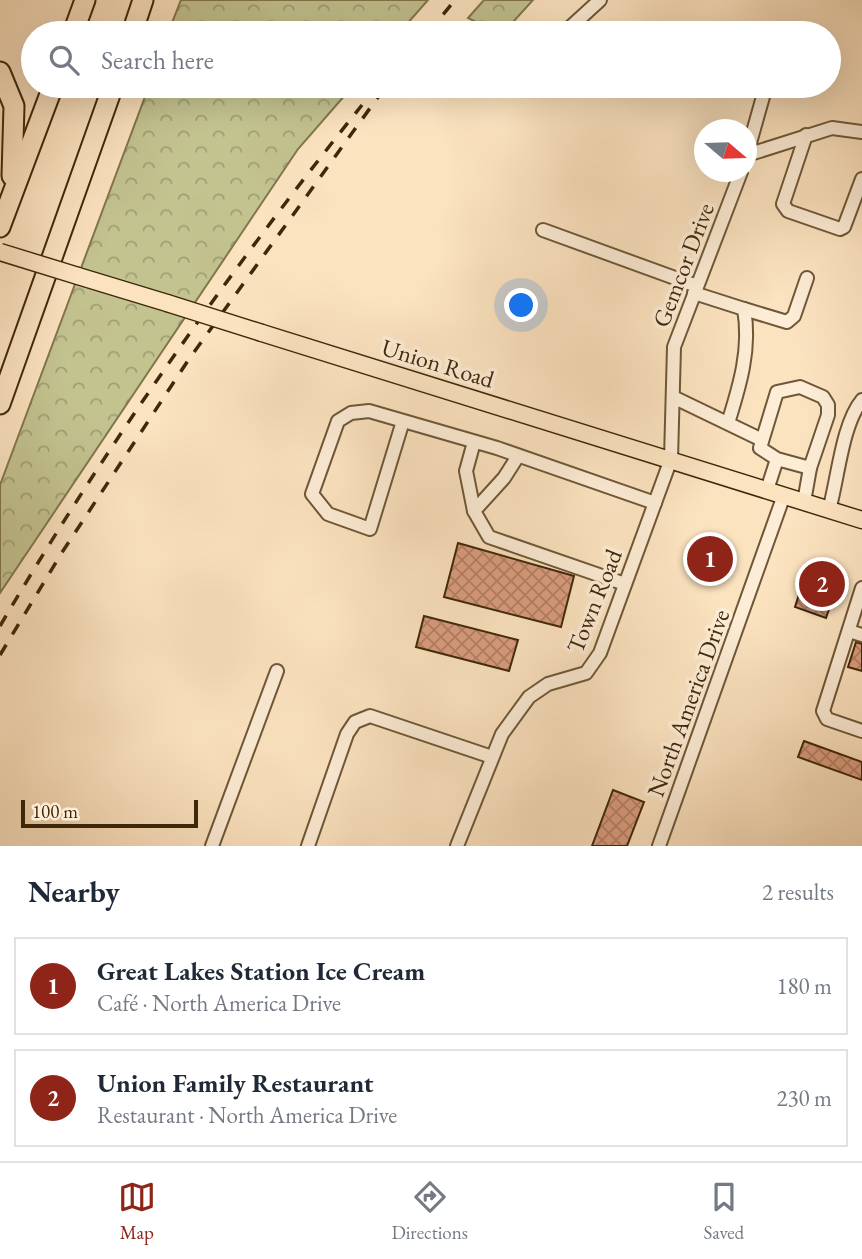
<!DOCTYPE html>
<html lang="en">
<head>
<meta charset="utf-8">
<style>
  body { margin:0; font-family:"EB Garamond",serif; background:#f2f2f3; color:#1f2937 }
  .compass { position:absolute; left:694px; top:119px; width:63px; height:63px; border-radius:50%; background:#fff; box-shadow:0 7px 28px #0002; rotate:109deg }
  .scale { position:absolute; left:21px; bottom:18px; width:177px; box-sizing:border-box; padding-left:7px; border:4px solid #3f280a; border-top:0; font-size:19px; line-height:24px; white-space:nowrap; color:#3f280a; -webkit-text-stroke:5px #fdedd6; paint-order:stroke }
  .you { position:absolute; left:522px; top:306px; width:24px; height:24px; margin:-18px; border:5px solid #fff; border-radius:50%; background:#1a73e8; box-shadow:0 0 0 10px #1a73e833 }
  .badge { display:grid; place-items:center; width:46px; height:46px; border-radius:50%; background:#8f2418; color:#fff; font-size:23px; font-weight:700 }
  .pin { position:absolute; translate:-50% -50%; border:4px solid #fff; box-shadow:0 2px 7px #0006 }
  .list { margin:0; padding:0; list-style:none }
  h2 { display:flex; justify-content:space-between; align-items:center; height:91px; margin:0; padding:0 28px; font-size:30px }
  h2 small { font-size:23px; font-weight:400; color:#747a83 }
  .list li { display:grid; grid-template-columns:46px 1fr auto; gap:21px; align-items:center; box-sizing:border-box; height:98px; margin:0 14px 14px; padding:0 14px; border:2px solid #e0e1e3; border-radius:0px }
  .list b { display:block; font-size:26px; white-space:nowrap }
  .list p { margin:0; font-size:23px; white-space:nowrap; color:#747a83 }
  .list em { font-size:23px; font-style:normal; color:#747a83 }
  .icon { flex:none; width:38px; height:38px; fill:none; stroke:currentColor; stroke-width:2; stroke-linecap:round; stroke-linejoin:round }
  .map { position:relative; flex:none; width:862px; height:846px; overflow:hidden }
  .search { position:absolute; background:#fff; box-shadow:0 7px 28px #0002; left:21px; right:21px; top:21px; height:77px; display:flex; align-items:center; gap:18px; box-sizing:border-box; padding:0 24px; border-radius:38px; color:#747a83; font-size:26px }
  .sheet { height:315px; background:#fff }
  nav { display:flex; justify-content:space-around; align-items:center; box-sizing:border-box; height:98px; border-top:2px solid #e0e1e3; background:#fff; font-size:19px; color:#747a83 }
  nav a { display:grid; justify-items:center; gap:4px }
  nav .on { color:#8f2418 }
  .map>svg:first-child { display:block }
  .forest { fill:url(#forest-crowns); stroke:#81764d; stroke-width:2 }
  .building { fill:url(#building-cross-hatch); stroke:#3f280a; stroke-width:2 }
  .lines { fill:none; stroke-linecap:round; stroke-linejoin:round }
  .minor-casing { stroke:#6e5738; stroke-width:16 }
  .major-casing { stroke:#3f280a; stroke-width:19 }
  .highway-casing { stroke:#3f280a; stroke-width:23 }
  .minor { stroke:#fdedd6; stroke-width:12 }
  .major { stroke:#fce3c0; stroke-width:16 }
  .highway { stroke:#fce3c0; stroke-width:19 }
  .rail { stroke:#3f280a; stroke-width:3.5; stroke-dasharray:12 12; stroke-linecap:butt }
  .major-bridge-casing { stroke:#3f280a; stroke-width:19; stroke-linecap:butt }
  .major-bridge { stroke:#fce3c0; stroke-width:16 }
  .labels { text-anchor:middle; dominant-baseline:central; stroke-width:7; stroke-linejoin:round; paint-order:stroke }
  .street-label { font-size:24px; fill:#3f280a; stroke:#fdedd6 }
</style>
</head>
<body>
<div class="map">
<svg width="862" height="846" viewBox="0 0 862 846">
  <defs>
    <pattern id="forest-crowns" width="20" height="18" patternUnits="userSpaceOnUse" patternTransform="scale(1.75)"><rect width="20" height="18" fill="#c3c390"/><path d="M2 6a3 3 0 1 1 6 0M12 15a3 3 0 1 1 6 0" fill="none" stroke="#a09e74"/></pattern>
    <pattern id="building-cross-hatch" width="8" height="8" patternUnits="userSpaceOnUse" patternTransform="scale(1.75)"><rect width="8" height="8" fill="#db9d7f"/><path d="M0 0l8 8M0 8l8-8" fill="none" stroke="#b38066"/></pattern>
  </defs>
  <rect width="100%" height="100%" fill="#fce3c0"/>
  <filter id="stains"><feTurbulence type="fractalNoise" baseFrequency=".00286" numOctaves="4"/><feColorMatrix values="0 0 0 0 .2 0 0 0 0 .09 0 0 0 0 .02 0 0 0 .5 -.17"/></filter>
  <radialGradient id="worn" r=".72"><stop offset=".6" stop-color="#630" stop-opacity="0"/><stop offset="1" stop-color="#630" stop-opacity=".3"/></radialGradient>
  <g class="forest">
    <polygon points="181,0 428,0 399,33 168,33"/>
    <polygon points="484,0 533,0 503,33 498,33 468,18"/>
    <polygon points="149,86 353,86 298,149 0,593 0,485"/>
  </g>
  <g class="building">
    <polygon points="458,543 574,576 561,627 444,597"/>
    <polygon points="806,573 838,583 826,618 795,607"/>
    <polygon points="424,616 518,640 509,671 416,647"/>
    <polygon points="856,642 862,644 862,671 848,667"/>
    <polygon points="804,741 862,762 862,780 798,757"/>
    <polygon points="613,790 644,802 627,846 592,846"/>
  </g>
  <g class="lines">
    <defs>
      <g id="minor">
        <polyline points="564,33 600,0"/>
        <polyline points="806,135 783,204 788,211 840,229 844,227 862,179"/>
        <polyline points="747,155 832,128 862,132"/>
        <polyline points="746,157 766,86"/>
        <polyline points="543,230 697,286"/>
        <path d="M694,293L744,309C751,348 740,385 728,423"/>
        <polyline points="744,309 787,322 794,316 807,278"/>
        <polyline points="673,397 760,439"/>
        <polyline points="403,421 370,529 328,514 312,494 338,421 351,413 369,411 497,448 655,503"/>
        <polyline points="518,456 504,478 474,511 489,537 625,584"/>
        <polyline points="767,490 777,459 760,448 777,392 800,387 823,397 828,405 828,415 810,468 777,459"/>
        <polyline points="804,502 810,468"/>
        <path d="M829,510C838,479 842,424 862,400"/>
        <polyline points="474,511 466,471 474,442"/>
        <polyline points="862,588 823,711 827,719 862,731"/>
        <polyline points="849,631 862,635"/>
        <polyline points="212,846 277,671"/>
        <polyline points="308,846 347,734 355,722 370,716 492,757"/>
        <polyline points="457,846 502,734 529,697 548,684 586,673 600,653 671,459 674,347 741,172"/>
        <polyline points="659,846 784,495"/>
      </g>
      <g id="major">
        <polyline points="78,276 167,303"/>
        <polyline points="262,333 862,520"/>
      </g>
      <g id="highway">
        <polyline points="73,33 85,0"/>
        <polyline points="132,33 143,0"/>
        <polyline points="0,72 14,106 12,176"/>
        <polyline points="0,227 53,86"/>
        <polyline points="0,404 113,86"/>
      </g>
    </defs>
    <use href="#minor" class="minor-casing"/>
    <use href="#major" class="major-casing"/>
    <use href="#highway" class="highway-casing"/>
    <use href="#minor" class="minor"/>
    <use href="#major" class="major"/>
    <use href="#highway" class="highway"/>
    <g class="rail">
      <polyline points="428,33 455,0"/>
      <path d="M0,626C107,444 230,270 362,105"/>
      <polyline points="0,655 61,554 189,359 386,86"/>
    </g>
    <defs>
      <g id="major-bridge">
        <polyline points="0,252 78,276"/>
        <polyline points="167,303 262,333"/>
      </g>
    </defs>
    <use href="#major-bridge" class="major-bridge-casing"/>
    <use href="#major-bridge" class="major-bridge"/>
  </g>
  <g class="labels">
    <g class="street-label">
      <text transform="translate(683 265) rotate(-69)">Gemcor Drive</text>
      <text transform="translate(438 363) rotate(17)">Union Road</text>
      <text transform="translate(594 601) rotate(-68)">Town Road</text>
      <text transform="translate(688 703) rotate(-70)">North America Drive</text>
    </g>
  </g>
  <rect width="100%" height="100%" filter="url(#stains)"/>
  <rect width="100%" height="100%" fill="url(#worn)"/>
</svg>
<svg class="compass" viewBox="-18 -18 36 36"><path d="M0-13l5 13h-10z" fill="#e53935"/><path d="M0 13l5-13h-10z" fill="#747a83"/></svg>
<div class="scale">100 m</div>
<div class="you"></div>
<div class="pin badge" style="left:710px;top:559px">1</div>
<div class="pin badge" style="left:822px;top:584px">2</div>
<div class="search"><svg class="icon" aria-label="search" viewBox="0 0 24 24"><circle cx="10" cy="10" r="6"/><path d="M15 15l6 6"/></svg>Search here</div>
</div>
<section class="sheet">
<h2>Nearby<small>2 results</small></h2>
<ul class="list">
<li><span class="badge">1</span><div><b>Great Lakes Station Ice Cream</b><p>Café · North America Drive</p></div><em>180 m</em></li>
<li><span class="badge">2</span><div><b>Union Family Restaurant</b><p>Restaurant · North America Drive</p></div><em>230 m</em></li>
</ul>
</section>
<nav>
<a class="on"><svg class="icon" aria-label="map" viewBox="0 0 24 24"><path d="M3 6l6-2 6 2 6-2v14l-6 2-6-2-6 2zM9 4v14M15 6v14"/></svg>Map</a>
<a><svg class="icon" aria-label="directions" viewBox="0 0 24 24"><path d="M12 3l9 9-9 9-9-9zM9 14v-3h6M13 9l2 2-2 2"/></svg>Directions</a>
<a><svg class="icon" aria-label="saved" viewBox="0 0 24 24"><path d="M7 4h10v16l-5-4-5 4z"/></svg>Saved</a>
</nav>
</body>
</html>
